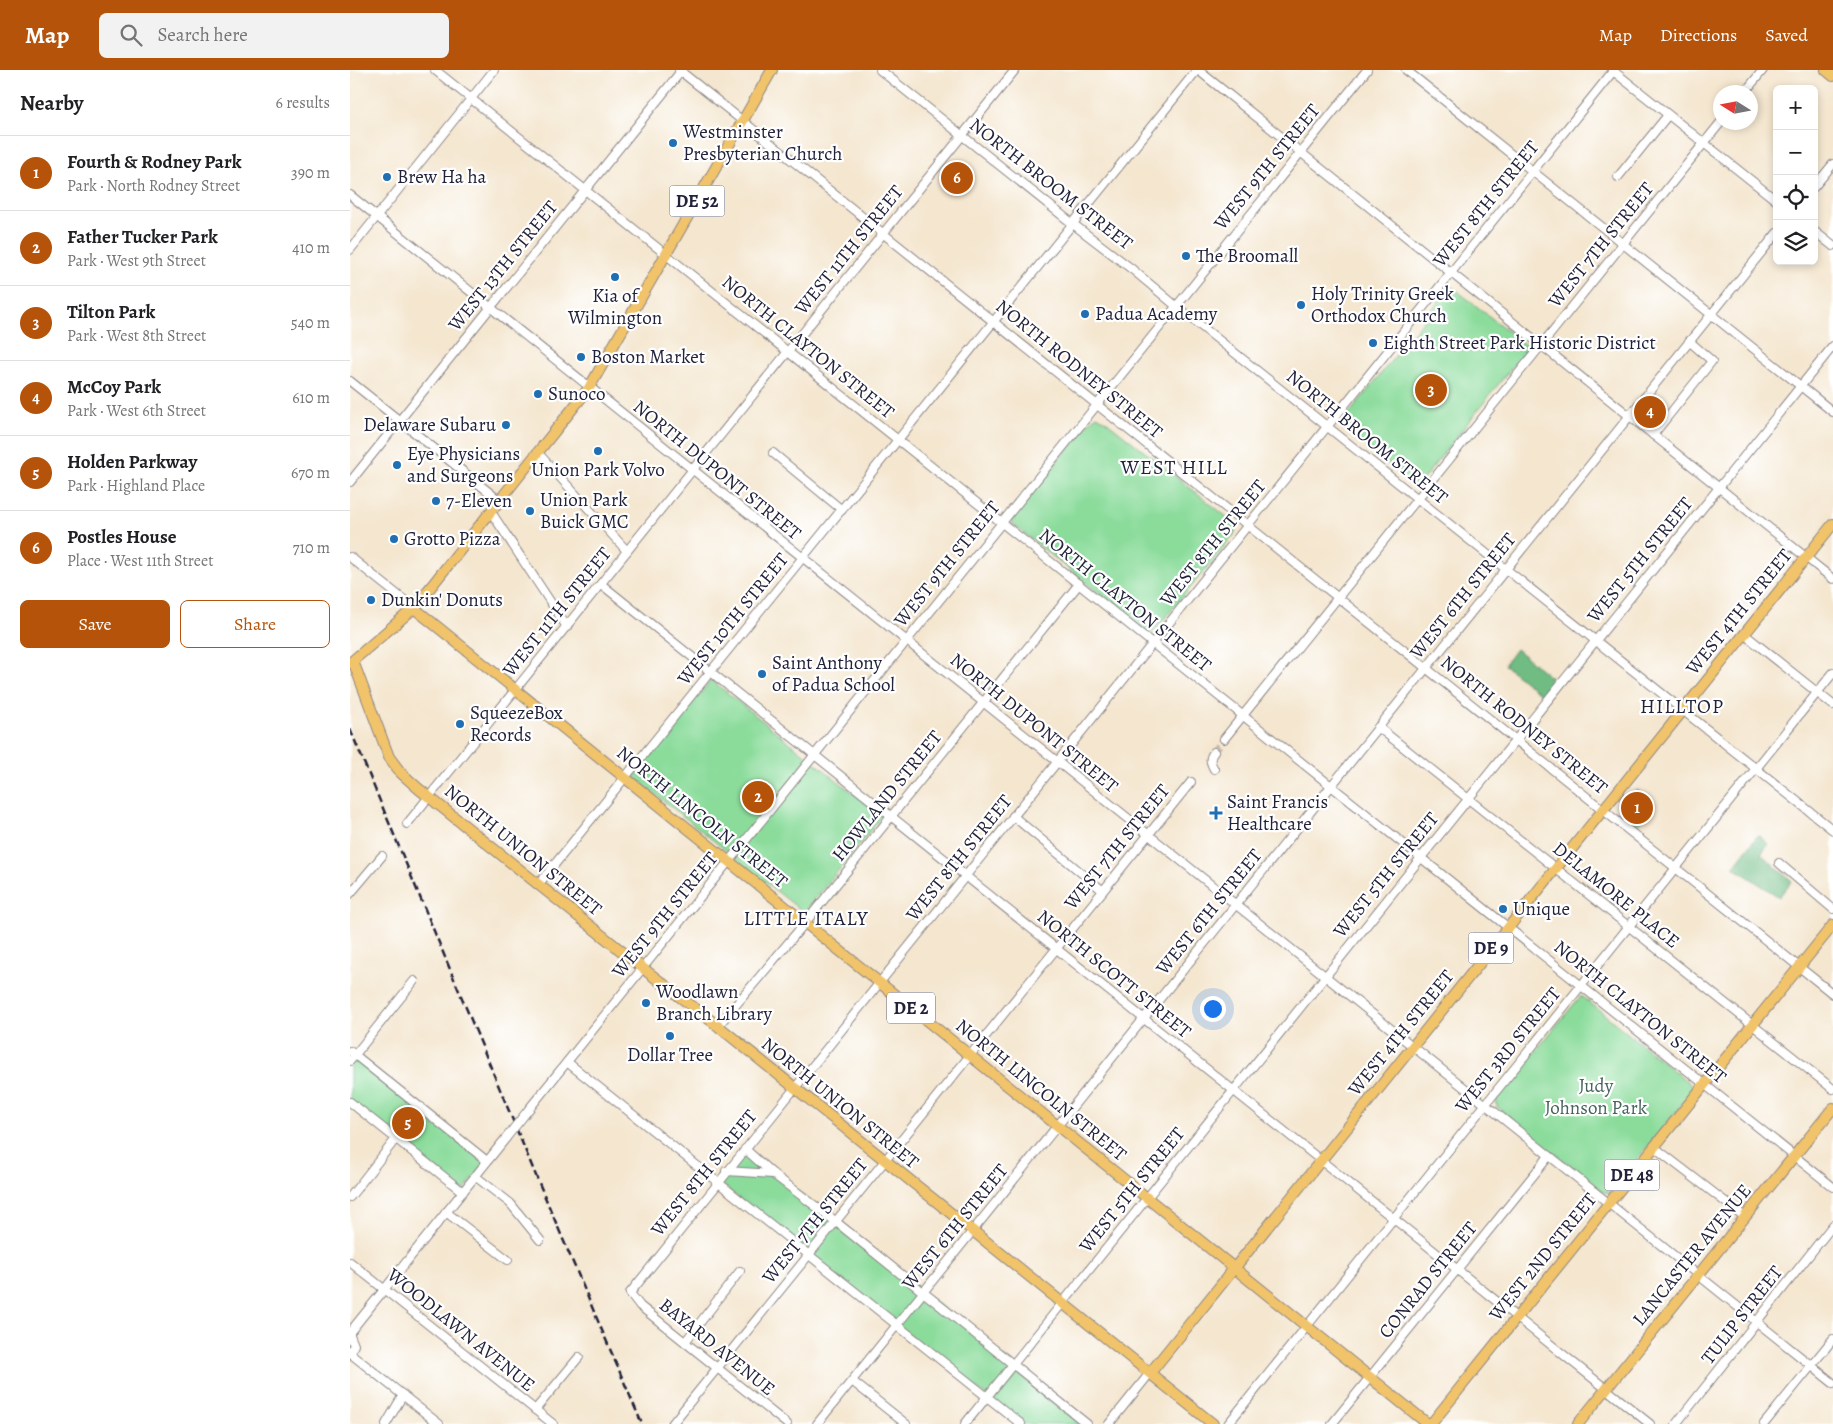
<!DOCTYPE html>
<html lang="en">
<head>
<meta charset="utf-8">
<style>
  body { margin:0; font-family:Alegreya,serif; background:#f2f2f2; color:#202124 }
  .controls { position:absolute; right:15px; top:15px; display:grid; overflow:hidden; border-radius:8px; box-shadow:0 2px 8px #0003 }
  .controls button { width:45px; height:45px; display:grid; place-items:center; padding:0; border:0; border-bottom:1px solid #e0e0e0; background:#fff; color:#202124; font:25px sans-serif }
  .compass { position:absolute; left:1363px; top:15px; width:45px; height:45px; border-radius:50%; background:#fff; box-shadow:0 2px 8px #0003; rotate:281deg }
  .you { position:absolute; left:862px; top:938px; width:18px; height:18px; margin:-12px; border:4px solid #fff; border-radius:50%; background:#1a73e8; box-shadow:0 0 0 8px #1a73e833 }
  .badge { display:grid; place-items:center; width:32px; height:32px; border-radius:50%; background:#b45309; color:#fff; font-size:16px; font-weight:700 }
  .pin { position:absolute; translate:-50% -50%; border:2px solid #fff; box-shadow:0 1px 5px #0006 }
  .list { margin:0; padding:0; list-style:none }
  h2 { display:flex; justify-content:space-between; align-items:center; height:65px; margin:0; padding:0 20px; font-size:21px }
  h2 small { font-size:16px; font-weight:400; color:#757577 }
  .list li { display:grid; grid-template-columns:32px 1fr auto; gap:15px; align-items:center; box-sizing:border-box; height:75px; padding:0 20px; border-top:1px solid #e0e0e0 }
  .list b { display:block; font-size:19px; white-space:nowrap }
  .list p { margin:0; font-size:16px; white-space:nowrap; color:#757577 }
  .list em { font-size:16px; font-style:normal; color:#757577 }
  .actions { display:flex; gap:10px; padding:15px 20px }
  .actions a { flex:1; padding:11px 0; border:1px solid #b45309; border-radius:8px; text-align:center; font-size:18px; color:#b45309 }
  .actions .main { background:#b45309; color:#fff }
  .icon { flex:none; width:28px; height:28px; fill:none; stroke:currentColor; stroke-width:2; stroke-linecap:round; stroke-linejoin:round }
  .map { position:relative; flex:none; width:1483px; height:1354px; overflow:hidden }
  header { display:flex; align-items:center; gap:30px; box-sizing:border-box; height:70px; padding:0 25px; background:#b45309; color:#fff }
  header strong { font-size:24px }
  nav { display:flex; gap:28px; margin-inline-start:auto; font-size:18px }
  .search { width:350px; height:45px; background:#f2f2f2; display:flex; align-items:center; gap:12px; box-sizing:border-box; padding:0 18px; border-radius:8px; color:#757577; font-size:19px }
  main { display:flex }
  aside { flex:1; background:#fff }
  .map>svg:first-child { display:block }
  .green { fill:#8bdc9b; stroke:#567f6b }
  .forest { fill:#70bc83; stroke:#496f5f }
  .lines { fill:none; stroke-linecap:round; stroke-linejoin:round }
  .minor-tunnel { stroke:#cabfb1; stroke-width:8; stroke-dasharray:8 4; stroke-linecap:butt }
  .minor-casing { stroke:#8b8485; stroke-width:10 }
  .major-casing { stroke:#8b8485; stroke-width:12 }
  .minor { stroke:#fff; stroke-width:8 }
  .major { stroke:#f1c36a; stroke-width:10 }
  .rail { stroke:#22223b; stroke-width:2.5; stroke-dasharray:8 4; stroke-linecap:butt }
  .minor-bridge-casing { stroke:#8b8485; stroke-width:10; stroke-linecap:butt }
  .minor-bridge { stroke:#fff; stroke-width:8 }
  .poi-dot { fill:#1f6fb2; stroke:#fff; stroke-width:2 }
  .labels { text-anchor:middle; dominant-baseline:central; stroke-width:4.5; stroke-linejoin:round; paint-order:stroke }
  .shield { fill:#fff; stroke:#646476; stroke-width:1 }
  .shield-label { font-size:18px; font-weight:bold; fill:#22223b }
  .poi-label { font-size:19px; fill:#22223b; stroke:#fff; text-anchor:start }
  .street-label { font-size:19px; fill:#22223b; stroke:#fff }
  .park-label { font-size:19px; fill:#47635d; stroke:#fff }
  .neighbourhood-label { font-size:20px; letter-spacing:1px; fill:#22223b; stroke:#fff }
</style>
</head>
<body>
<header>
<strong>Map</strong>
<div class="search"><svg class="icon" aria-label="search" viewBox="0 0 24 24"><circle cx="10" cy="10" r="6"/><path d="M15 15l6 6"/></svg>Search here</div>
<nav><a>Map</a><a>Directions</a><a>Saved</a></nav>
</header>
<main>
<aside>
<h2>Nearby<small>6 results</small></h2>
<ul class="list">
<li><span class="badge">1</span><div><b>Fourth &amp; Rodney Park</b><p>Park · North Rodney Street</p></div><em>390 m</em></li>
<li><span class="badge">2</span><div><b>Father Tucker Park</b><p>Park · West 9th Street</p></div><em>410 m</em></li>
<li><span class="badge">3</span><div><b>Tilton Park</b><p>Park · West 8th Street</p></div><em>540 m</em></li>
<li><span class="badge">4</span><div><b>McCoy Park</b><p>Park · West 6th Street</p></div><em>610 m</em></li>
<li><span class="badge">5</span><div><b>Holden Parkway</b><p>Park · Highland Place</p></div><em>670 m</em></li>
<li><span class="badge">6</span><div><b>Postles House</b><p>Place · West 11th Street</p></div><em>710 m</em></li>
</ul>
<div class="actions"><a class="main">Save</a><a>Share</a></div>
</aside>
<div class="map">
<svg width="1483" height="1354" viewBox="0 0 1483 1354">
  <rect width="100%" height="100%" fill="#fff"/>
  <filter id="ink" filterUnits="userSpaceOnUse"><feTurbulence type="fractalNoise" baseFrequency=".02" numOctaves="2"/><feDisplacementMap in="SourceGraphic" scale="10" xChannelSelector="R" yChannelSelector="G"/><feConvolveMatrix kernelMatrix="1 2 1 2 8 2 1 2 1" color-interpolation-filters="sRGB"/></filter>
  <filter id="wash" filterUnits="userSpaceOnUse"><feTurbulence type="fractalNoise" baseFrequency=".0096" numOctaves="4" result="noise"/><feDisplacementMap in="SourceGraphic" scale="20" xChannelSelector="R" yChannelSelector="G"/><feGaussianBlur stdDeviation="1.12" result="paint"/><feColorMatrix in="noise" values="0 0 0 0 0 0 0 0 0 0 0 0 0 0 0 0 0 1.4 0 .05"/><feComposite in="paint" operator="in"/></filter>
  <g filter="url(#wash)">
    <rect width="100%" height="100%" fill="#f4e6cf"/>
    <g class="green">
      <polygon points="1101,216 1178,277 1067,417 990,355"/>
      <polygon points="1297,332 1312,343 1303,352 1299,352 1290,344 1290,341"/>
      <polygon points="747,346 756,351 882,451 887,458 884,465 801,565 665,456 661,451 665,443 740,351"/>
      <polygon points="361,610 532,746 454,843 284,707"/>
      <polygon points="1287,720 1305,734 1287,756 1269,742"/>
      <polygon points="1230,927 1233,927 1345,1018 1260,1123 1253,1122 1147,1037 1146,1029"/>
      <polygon points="0,981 137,1091 113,1122 0,1032"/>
      <polygon points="395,1079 737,1354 671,1354 368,1112"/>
    </g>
    <g class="forest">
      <polygon points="1166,579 1204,610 1192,625 1154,595"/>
      <polygon points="1408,765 1418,774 1411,784 1442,811 1429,827 1383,797"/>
    </g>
  </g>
  <g filter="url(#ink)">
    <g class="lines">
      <polyline class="minor-tunnel" points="864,682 874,669"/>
      <defs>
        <g id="minor">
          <polyline points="85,0 1483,1117"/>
          <polyline points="329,0 1483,924"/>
          <polyline points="530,0 723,154 783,200 826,236 1483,760"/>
          <polyline points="848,0 1483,509"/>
          <polyline points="1056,0 1483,342"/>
          <polyline points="1262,0 1427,131"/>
          <polyline points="1395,22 1413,0"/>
          <polyline points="1268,107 1318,45"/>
          <polyline points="1464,117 1483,94"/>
          <polyline points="0,125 1483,1313"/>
          <polyline points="1464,161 1483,176"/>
          <polyline points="0,180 144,0"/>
          <polyline points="0,311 150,431"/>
          <polyline points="1303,365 1362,291 1339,271"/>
          <polyline points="188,383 277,481"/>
          <polyline points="423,383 492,440"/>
          <polyline points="0,412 332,0"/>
          <polyline points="141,442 217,557"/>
          <polyline points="0,487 64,538"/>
          <polyline points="251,514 1300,1354"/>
          <polyline points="1394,564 1483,635"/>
          <polyline points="1028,657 1483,1019"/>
          <polyline points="874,669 1371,52"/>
          <path d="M864,699C860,692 859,688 864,682"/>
          <polyline points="663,746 752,820"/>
          <polyline points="57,754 665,0"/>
          <polyline points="1429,793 1483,839"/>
          <polyline points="188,815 847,0"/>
          <polyline points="0,824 32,786"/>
          <polyline points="368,956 455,853 729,514"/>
          <polyline points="0,981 137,1091"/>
          <polyline points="0,991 64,911"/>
          <polyline points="217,992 671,1354"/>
          <polyline points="0,1032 113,1122"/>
          <polyline points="179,1039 1017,0"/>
          <polyline points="1304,1077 1395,1147"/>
          <polyline points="395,1079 423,1104 485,1151 737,1354"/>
          <polyline points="376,1101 423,1104"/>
          <polyline points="125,1106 160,1133 190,1170"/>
          <polyline points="0,1127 71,1037"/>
          <polyline points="96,1142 158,1190"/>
          <polyline points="0,1192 203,1354"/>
          <polyline points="0,1262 156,1068"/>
          <polyline points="0,1265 4,1275 0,1283"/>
          <polyline points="335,1272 390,1201"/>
          <polyline points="0,1283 89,1354"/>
          <polyline points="502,1311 556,1354"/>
          <polyline points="185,1340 229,1287"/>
          <polyline points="36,1354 53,1325"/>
          <polyline points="322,1354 841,712"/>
          <polyline points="437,1354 290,1236 280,1223 1264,0"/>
          <polyline points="467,1354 1427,163"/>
          <polyline points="615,1354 1483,276"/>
          <polyline points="759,1354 800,1303"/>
          <polyline points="878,1354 1483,603"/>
          <polyline points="982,1354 1199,1086"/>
          <polyline points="1326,1354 1483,1155"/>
          <polyline points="1414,1354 1483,1269"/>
        </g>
        <g id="major">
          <polyline points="1476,0 1483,6"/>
          <polyline points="64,538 1078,1354"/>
          <polyline points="3,591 39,687 51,703 69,719 299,903 368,956 863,1354"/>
          <polyline points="0,593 64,538 239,318 422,0"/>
          <polyline points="800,1303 1483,454"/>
          <polyline points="1081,1354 1483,855"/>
          <polyline points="1228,1354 1483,1038"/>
        </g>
      </defs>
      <use href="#minor" class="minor-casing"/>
      <use href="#major" class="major-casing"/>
      <use href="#minor" class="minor"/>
      <use href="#major" class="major"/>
      <polyline class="rail" points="0,659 189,1113 292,1354"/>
      <defs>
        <polyline id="minor-bridge" points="156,1068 179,1039"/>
      </defs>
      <use href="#minor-bridge" class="minor-bridge-casing"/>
      <use href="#minor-bridge" class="minor-bridge"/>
    </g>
  </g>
  <g class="poi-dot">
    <circle cx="323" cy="73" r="5"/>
    <circle cx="37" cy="107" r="5"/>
    <circle cx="836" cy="186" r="5"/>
    <circle cx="265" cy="207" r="5"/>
    <circle cx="951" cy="235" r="5"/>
    <circle cx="735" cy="244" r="5"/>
    <circle cx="1023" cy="273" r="5"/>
    <circle cx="231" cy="287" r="5"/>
    <circle cx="188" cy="324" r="5"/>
    <circle cx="156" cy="355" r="5"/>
    <circle cx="248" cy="381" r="5"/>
    <circle cx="47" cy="395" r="5"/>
    <circle cx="86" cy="431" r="5"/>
    <circle cx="180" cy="441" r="5"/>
    <circle cx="44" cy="469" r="5"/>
    <circle cx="21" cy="530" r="5"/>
    <circle cx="412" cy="604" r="5"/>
    <circle cx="110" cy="654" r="5"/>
    <path d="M863.5 735.5h5v5h5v5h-5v5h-5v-5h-5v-5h5z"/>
    <circle cx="1153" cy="839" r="5"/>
    <circle cx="296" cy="933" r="5"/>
    <circle cx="320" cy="966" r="5"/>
  </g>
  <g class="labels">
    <g class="shield">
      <rect x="319.5" y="115.5" width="55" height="31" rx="4"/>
      <rect x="1118.5" y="862.5" width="45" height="31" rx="4"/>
      <rect x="537" y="922.5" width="48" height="31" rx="4"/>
      <rect x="1254.5" y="1089.5" width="55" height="31" rx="4"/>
    </g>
    <g class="shield-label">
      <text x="347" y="131">DE 52</text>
      <text x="1141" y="878">DE 9</text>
      <text x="561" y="938">DE 2</text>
      <text x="1282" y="1105">DE 48</text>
    </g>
    <g class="poi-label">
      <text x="333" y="62">Westminster<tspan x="333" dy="22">Presbyterian Church</tspan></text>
      <text x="47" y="107">Brew Ha ha</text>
      <text x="846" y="186">The Broomall</text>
      <text x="961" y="224">Holy Trinity Greek<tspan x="961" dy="22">Orthodox Church</tspan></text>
      <text x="265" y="226" text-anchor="middle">Kia of<tspan x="265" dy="22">Wilmington</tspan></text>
      <text x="745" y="244">Padua Academy</text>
      <text x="1033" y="273">Eighth Street Park Historic District</text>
      <text x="241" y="287">Boston Market</text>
      <text x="198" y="324">Sunoco</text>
      <text x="146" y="355" text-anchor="end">Delaware Subaru</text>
      <text x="57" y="384">Eye Physicians<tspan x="57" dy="22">and Surgeons</tspan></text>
      <text x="248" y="400" text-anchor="middle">Union Park Volvo</text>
      <text x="190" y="430">Union Park<tspan x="190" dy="22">Buick GMC</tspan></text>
      <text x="96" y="431">7-Eleven</text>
      <text x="54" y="469">Grotto Pizza</text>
      <text x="31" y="530">Dunkin' Donuts</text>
      <text x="422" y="593">Saint Anthony<tspan x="422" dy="22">of Padua School</tspan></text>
      <text x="120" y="643">SqueezeBox<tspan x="120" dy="22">Records</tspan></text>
      <text x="877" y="732">Saint Francis<tspan x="877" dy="22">Healthcare</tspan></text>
      <text x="1163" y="839">Unique</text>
      <text x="306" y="922">Woodlawn<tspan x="306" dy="22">Branch Library</tspan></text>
      <text x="320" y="985" text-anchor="middle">Dollar Tree</text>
    </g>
    <g class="street-label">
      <text transform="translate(917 97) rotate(-51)">WEST 9TH STREET</text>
      <text transform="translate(701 114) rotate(38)">NORTH BROOM STREET</text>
      <text transform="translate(1136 134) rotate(-51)">WEST 8TH STREET</text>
      <text transform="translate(1251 175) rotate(-51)">WEST 7TH STREET</text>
      <text transform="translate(499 180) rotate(-51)">WEST 11TH STREET</text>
      <text transform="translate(153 196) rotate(-51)">WEST 13TH STREET</text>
      <text transform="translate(458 277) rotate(39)">NORTH CLAYTON STREET</text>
      <text transform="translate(729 299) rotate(39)">NORTH RODNEY STREET</text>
      <text transform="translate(1017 367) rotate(39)">NORTH BROOM STREET</text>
      <text transform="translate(367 400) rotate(39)">NORTH DUPONT STREET</text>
      <text transform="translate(863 473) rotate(-51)">WEST 8TH STREET</text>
      <text transform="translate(1290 490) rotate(-51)">WEST 5TH STREET</text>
      <text transform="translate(597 494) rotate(-51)">WEST 9TH STREET</text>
      <text transform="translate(1113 526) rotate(-51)">WEST 6TH STREET</text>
      <text transform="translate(775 530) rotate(39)">NORTH CLAYTON STREET</text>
      <text transform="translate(207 542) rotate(-51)">WEST 11TH STREET</text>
      <text transform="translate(1389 542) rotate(-51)">WEST 4TH STREET</text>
      <text transform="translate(383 549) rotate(-51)">WEST 10TH STREET</text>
      <text transform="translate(684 653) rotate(39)">NORTH DUPONT STREET</text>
      <text transform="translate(1174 655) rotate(39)">NORTH RODNEY STREET</text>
      <text transform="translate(537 726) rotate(-51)">HOWLAND STREET</text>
      <text transform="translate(352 747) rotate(39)">NORTH LINCOLN STREET</text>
      <text transform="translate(767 777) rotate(-51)">WEST 7TH STREET</text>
      <text transform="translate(173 780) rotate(39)">NORTH UNION STREET</text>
      <text transform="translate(609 788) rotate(-51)">WEST 8TH STREET</text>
      <text transform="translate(1036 805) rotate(-51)">WEST 5TH STREET</text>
      <text transform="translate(1266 825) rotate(39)">DELAMORE PLACE</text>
      <text transform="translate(859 842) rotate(-51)">WEST 6TH STREET</text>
      <text transform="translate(315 845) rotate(-51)">WEST 9TH STREET</text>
      <text transform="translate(764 904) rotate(39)">NORTH SCOTT STREET</text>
      <text transform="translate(1290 942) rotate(39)">NORTH CLAYTON STREET</text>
      <text transform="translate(1051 963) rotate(-51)">WEST 4TH STREET</text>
      <text transform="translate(1158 980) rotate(-51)">WEST 3RD STREET</text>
      <text transform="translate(691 1020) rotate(39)">NORTH LINCOLN STREET</text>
      <text transform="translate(490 1033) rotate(39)">NORTH UNION STREET</text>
      <text transform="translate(354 1103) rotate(-51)">WEST 8TH STREET</text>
      <text transform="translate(782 1120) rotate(-51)">WEST 5TH STREET</text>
      <text transform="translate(465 1151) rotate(-51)">WEST 7TH STREET</text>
      <text transform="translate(605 1157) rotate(-51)">WEST 6TH STREET</text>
      <text transform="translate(1342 1185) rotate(-51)">LANCASTER AVENUE</text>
      <text transform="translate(1193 1187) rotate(-51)">WEST 2ND STREET</text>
      <text transform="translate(1078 1210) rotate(-51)">CONRAD STREET</text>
      <text transform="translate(1392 1245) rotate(-52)">TULIP STREET</text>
      <text transform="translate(111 1260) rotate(39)">WOODLAWN AVENUE</text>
      <text transform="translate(367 1277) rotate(39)">BAYARD AVENUE</text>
    </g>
    <g class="park-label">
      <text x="1246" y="1016">Judy<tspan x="1246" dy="22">Johnson Park</tspan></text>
    </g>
    <g class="neighbourhood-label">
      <text x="824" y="397">WEST HILL</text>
      <text x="1332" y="636">HILLTOP</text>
      <text x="456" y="848">LITTLE ITALY</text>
    </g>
  </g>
</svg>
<div class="controls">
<button>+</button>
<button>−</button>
<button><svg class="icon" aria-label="locate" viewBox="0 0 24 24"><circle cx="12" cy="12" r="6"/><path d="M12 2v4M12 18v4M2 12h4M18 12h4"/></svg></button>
<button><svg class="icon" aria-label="layers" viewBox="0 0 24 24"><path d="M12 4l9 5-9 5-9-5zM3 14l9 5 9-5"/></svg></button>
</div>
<svg class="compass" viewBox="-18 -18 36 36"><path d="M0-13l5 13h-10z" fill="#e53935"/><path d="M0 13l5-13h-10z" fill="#757577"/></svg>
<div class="you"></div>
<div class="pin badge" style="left:1287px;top:738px">1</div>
<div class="pin badge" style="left:408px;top:727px">2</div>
<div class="pin badge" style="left:1081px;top:320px">3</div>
<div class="pin badge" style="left:1300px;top:342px">4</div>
<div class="pin badge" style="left:58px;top:1053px">5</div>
<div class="pin badge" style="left:607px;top:108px">6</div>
</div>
</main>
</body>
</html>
